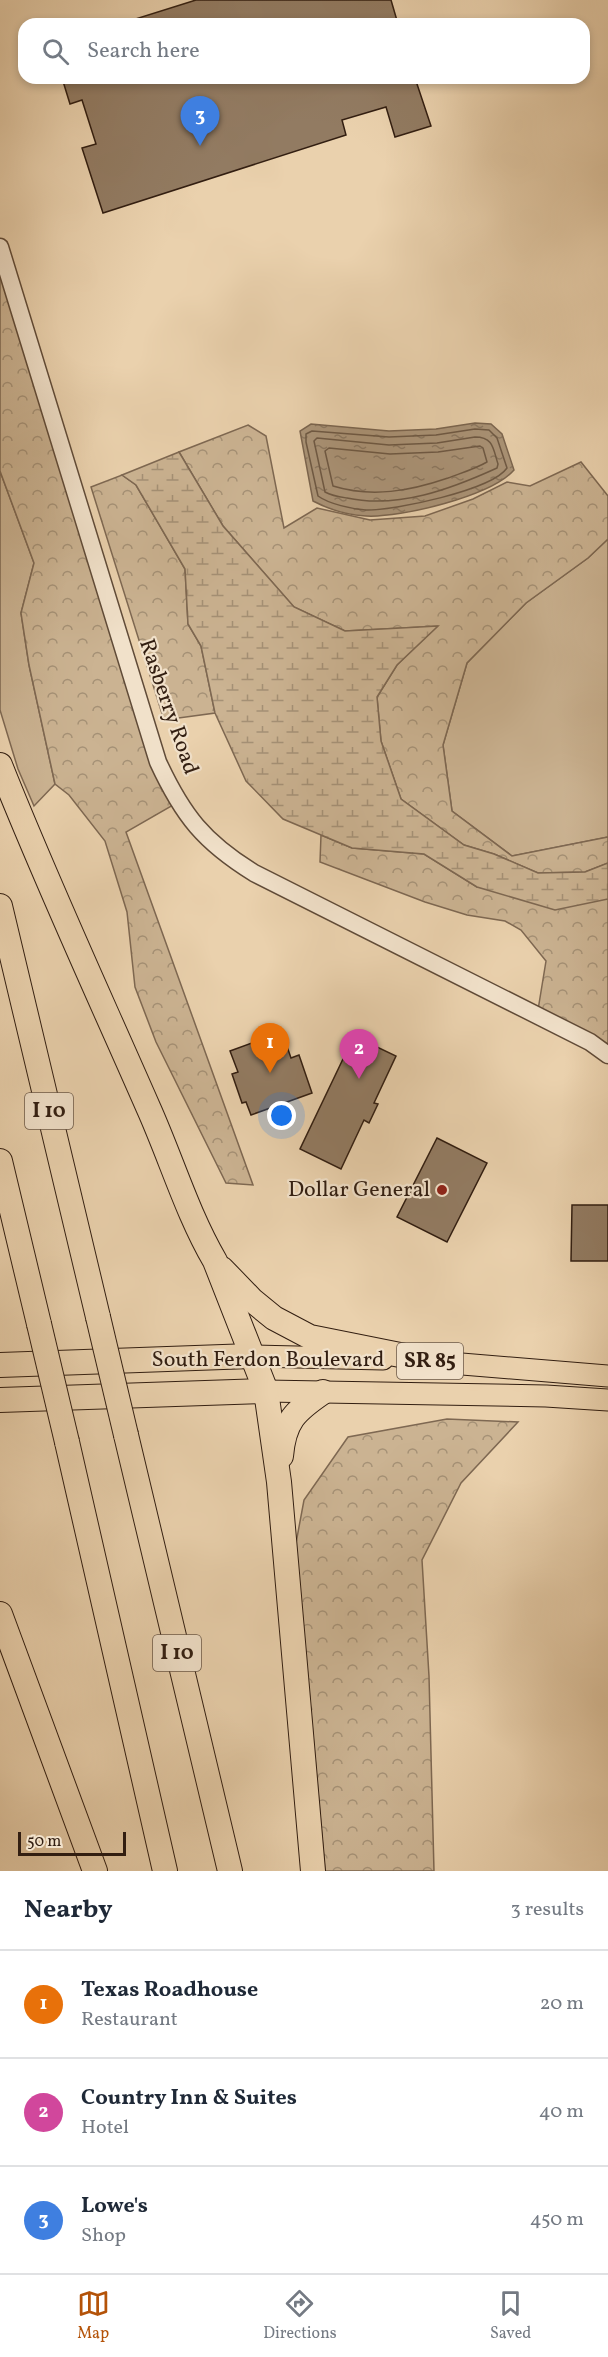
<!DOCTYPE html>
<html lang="en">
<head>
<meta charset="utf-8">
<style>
  body { margin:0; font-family:Vollkorn,serif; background:#f6f6f7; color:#1f2937 }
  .scale { position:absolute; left:18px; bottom:15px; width:108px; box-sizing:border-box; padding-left:6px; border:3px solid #321e11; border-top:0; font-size:16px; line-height:21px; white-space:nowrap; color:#321e11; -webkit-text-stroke:4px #f1e1ca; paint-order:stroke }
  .you { position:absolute; left:282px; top:1116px; width:21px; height:21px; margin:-15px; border:4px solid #fff; border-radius:50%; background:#1a73e8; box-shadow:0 0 0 9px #1a73e833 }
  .badge { display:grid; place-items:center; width:39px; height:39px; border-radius:50%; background:#b45309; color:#fff; font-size:20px; font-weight:700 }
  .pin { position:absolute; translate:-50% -50px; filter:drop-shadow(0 2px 3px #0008) }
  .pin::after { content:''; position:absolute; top:32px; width:21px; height:18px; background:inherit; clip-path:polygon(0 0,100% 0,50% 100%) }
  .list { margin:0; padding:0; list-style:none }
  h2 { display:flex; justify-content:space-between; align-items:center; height:78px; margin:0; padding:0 24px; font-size:26px }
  h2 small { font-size:20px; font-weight:400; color:#747a83 }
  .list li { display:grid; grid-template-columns:39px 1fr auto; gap:18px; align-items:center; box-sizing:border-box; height:108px; padding:0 24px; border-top:2px solid #e0e1e3 }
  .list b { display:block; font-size:22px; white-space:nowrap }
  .list p { margin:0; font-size:20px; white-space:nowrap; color:#747a83 }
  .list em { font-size:20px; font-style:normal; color:#747a83 }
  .icon { flex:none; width:33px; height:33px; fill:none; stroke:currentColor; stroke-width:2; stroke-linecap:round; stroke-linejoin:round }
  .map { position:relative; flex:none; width:608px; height:1871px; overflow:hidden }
  .search { position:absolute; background:#fff; box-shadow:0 3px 9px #0003; left:18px; right:18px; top:18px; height:66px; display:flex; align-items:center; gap:15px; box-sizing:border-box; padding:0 21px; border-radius:18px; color:#747a83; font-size:22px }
  .sheet { height:402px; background:#fff }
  nav { display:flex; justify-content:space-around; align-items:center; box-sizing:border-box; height:84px; border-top:2px solid #e0e1e3; background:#fff; font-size:16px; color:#747a83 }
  nav a { display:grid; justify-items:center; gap:3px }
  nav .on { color:#b45309 }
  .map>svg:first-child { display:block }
  .green { fill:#cbb392; stroke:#7e6852; stroke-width:1.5 }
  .forest { fill:url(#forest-crowns); stroke:#7e6852; stroke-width:1.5 }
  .wetland { fill:url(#wetland-marsh); stroke:#7e6852; stroke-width:1.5 }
  .water { fill:url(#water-ripples); stroke:#7b654f; stroke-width:1.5 }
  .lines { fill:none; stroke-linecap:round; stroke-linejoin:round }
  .shore { stroke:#6e5944; stroke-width:1.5 }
  .building { fill:#927b62; stroke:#321e11; stroke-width:1.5 }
  .minor-casing { stroke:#604b38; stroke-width:19 }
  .major-casing { stroke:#321e11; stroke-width:23 }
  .highway-casing { stroke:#321e11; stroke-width:26 }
  .minor { stroke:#f1e1ca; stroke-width:16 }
  .major { stroke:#ead1ad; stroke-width:21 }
  .highway { stroke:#ead1ad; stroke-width:24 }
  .highway-bridge-casing { stroke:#321e11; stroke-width:26; stroke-linecap:butt }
  .highway-bridge { stroke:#ead1ad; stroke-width:24 }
  .poi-dot { fill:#8f2418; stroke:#f1e1ca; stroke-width:2 }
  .labels { text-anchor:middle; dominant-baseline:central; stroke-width:4.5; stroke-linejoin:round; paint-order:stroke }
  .shield { fill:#f1e1ca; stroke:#6b5848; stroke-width:1.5 }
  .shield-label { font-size:21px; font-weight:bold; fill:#321e11 }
  .street-label { font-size:22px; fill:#321e11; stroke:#f1e1ca }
  .poi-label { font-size:22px; fill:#321e11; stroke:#f1e1ca; text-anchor:end }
</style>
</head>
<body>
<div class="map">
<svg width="608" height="1871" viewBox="0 0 608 1871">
  <defs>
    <pattern id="forest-crowns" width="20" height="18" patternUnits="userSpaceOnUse" patternTransform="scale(1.5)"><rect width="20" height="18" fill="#cbb392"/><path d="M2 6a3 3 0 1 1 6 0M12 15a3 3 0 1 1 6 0" fill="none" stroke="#a59176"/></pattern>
    <pattern id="wetland-marsh" width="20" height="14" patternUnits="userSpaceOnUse" patternTransform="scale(1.5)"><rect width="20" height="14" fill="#cbb392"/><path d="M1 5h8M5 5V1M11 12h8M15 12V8" fill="none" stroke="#a59176"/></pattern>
    <pattern id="water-ripples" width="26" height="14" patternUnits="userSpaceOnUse" patternTransform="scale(1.5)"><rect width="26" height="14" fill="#ab9478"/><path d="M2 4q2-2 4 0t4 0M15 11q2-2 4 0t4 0" fill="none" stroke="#8c7861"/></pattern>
  </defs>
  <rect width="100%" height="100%" fill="#ead1ad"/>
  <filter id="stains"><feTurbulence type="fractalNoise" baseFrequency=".00333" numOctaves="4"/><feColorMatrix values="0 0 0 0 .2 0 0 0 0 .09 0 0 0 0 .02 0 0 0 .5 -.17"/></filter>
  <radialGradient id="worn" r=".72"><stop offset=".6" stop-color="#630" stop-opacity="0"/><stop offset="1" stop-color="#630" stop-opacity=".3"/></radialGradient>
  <g class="green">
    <polygon points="0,471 34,563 21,613 29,665 55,784 34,806 18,769 0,710"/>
    <polygon points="608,539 608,837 512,856 452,811 443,745 467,663 526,603 588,558"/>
  </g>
  <g class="forest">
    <polygon points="0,272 175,804 126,832 253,1185 226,1183 156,1042 135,987 127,912 105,841 69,795 55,784 29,665 21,613 34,563 0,471"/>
    <polygon points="248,425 266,436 284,528 317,508 370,520 425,516 473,499 507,482 530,486 581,462 608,496 608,539 588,558 526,603 467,663 443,745 452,811 512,856 608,837 608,863 585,872 538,873 494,854 464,845 401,799 381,741 377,697 397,665 437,626 345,631 294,607 223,526 179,452"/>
    <polygon points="122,475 136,485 185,569 188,624 201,646 215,713 164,720 91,487"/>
    <polygon points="321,835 352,848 424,854 477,887 608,899 608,1044 538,1010 546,961 521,930 505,921 467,915 425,902 320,862"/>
    <polygon points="447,1419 518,1422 461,1483 422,1560 429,1676 434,1871 325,1871 296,1543 304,1500 348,1437"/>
  </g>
  <polygon class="wetland" points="179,452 223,526 294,607 345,631 438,626 397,665 377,697 381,741 401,799 464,845 494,854 538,873 585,872 608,863 608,899 555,910 477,887 424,854 352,848 283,819 246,781 215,713 201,646 188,624 185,569 136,485 122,475"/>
  <path class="water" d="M475,423L491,424L502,434L514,470C491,496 401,518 366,516C348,515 328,509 313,501L300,431L311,424L389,431L436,429Z"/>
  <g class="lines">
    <g class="shore">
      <path d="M475,429L489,430L497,438L507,468C492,490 393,511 366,510C352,509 329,504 318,496L306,442V434L312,431L389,437L436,435Z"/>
      <path d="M475,437C494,437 493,449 498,464L497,468C451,489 398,509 347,498C340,497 332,496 325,492L314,441L317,438L389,445L437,443Z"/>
      <path d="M480,446L483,448L487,462C475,469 461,473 448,478C410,491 372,498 333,486L325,451L329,448L390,454L438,452Z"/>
    </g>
  </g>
  <g class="building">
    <polygon points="196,0 391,0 398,24 129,24 129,21"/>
    <polygon points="62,78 415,78 431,126 395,137 386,107 342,120 346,135 103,213 82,148 96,144 82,100 70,104"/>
    <polygon points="282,1032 291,1058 299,1055 312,1093 251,1115 246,1102 242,1103 232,1074 238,1072 230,1051"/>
    <polygon points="354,1036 396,1056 374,1103 378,1104 369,1123 364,1120 341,1169 300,1149"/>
    <polygon points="437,1138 487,1163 447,1242 397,1217"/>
    <polygon points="572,1205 608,1205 608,1261 571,1261"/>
  </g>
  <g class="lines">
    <defs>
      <path id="minor" d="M0,247L158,762C183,816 204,842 254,873L590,1042L608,1055"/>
      <g id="major">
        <polyline points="251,1356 383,1359"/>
        <polyline points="414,1360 608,1376"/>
        <polyline points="266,1391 546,1396 608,1400"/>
      </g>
      <g id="highway">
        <path d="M0,765C46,881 98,993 148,1107C171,1158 187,1213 215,1261L266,1391L279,1482L313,1871"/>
        <polyline points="0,906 98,1317"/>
        <polyline points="0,1161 39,1324"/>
        <polyline points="222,1269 252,1300 274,1318 310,1337 430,1361"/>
        <polyline points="0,1365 251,1356"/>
        <polyline points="0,1400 266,1391"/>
        <polyline points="126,1435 230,1871"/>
        <polyline points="67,1442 165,1871"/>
        <path d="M281,1456C284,1421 295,1411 323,1392"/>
        <polyline points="0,1614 95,1871"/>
      </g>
    </defs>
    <use href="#minor" class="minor-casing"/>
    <use href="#major" class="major-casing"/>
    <use href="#highway" class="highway-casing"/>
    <use href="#minor" class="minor"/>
    <use href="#major" class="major"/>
    <use href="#highway" class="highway"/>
    <defs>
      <g id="highway-bridge">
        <polyline points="98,1317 126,1435"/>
        <polyline points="39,1324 67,1442"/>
      </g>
    </defs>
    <use href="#highway-bridge" class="highway-bridge-casing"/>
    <use href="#highway-bridge" class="highway-bridge"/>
  </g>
  <circle class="poi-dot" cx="442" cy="1190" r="6"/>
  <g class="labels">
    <g class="shield">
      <rect x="25" y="1093" width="48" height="36" rx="4.5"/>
      <rect x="397" y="1343" width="66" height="36" rx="4.5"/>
      <rect x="153" y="1635" width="48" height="36" rx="4.5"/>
    </g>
    <g class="shield-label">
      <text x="49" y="1111">I 10</text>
      <text x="430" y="1361">SR 85</text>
      <text x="177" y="1653">I 10</text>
    </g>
    <g class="street-label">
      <text transform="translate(168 707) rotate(71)">Rasberry Road</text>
      <text x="268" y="1360">South Ferdon Boulevard</text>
    </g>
    <g class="poi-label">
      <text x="430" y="1190">Dollar General</text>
    </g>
  </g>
  <rect width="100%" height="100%" filter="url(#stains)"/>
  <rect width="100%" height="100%" fill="url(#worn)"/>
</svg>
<div class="scale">50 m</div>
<div class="you"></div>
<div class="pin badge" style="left:270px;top:1073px;background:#e8710a">1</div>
<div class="pin badge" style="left:359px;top:1079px;background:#d1479c">2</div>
<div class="pin badge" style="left:200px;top:146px;background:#3f7fe0">3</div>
<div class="search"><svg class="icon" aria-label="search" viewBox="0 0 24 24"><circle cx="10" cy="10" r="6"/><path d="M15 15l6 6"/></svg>Search here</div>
</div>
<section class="sheet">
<h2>Nearby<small>3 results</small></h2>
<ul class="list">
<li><span class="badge" style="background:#e8710a">1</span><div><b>Texas Roadhouse</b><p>Restaurant</p></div><em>20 m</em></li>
<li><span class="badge" style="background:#d1479c">2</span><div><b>Country Inn &amp; Suites</b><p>Hotel</p></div><em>40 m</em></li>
<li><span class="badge" style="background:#3f7fe0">3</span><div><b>Lowe's</b><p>Shop</p></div><em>450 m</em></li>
</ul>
</section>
<nav>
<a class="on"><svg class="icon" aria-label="map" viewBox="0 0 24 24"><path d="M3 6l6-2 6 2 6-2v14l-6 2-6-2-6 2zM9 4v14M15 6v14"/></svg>Map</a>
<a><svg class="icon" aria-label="directions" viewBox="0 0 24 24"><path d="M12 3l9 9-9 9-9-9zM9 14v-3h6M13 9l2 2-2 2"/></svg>Directions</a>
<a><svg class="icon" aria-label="saved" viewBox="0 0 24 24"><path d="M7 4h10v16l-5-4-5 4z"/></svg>Saved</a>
</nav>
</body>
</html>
